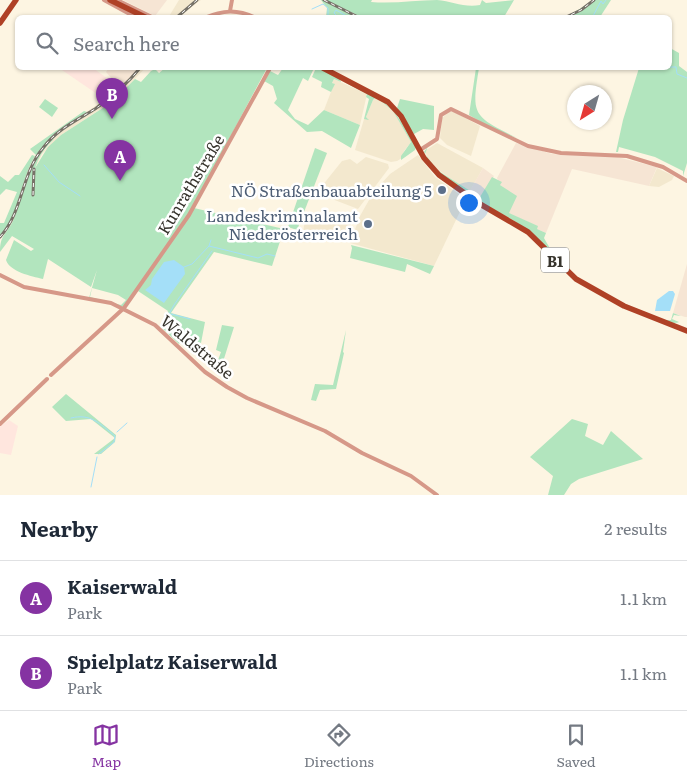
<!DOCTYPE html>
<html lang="en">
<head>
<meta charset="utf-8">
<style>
  body { margin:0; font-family:Literata,serif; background:#f6f6f7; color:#1f2937 }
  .compass { position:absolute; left:567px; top:85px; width:45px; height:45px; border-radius:50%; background:#fff; box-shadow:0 1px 4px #0004; rotate:217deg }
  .you { position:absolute; left:468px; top:202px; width:18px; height:18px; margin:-12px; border:4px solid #fff; border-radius:50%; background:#1a73e8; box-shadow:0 0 0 8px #1a73e833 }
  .badge { display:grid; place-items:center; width:32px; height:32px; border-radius:50%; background:#8533a2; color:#fff; font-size:16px; font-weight:700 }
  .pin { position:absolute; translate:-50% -41px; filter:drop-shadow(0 1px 2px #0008) }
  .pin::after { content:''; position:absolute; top:26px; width:18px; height:15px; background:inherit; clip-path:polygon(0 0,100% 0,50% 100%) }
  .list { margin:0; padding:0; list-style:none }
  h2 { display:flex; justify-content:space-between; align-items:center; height:65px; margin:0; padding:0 20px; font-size:21px }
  h2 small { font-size:16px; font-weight:400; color:#747a83 }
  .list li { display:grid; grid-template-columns:32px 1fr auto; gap:15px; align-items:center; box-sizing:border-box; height:75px; padding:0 20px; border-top:1px solid #e0e1e3 }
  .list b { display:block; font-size:19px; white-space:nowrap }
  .list p { margin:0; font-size:16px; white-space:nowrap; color:#747a83 }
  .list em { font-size:16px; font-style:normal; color:#747a83 }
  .icon { flex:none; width:28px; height:28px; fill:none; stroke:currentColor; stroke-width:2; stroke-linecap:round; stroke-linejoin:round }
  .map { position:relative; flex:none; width:687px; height:495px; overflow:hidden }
  .search { position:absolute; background:#fff; box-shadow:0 1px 4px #0004; left:15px; right:15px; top:15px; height:55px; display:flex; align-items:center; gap:12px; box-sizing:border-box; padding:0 18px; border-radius:8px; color:#747a83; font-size:19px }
  .sheet { height:215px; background:#fff }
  nav { display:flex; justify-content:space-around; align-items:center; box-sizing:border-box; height:70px; border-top:1px solid #e0e1e3; background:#fff; font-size:14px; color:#747a83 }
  nav a { display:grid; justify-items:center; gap:2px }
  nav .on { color:#8533a2 }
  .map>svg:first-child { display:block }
  .built { fill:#f3e8ce }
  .industrial { fill:#f6e5d4 }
  .education { fill:#ffe6de }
  .green { fill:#b2e5be; fill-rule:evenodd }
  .water { fill:#a4dff8 }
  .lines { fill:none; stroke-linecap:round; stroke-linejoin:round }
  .stream { stroke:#a4dff8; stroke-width:1 }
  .minor { stroke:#d69888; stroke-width:4 }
  .major { stroke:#af4126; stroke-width:5.5 }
  .rail-casing { stroke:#777268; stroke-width:3 }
  .rail { stroke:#fff; stroke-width:1; stroke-dasharray:4; stroke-linecap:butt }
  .service-dot { fill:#5c6f8a; stroke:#fff; stroke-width:2 }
  .labels { text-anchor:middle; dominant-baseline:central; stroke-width:5; stroke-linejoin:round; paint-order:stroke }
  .shield { fill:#fff; stroke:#73716c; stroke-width:1 }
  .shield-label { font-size:15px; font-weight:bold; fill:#37342d }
  .street-label { font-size:16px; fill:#37342d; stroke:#fff }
  .service-label { font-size:16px; fill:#4e5e75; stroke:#fff; text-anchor:end }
</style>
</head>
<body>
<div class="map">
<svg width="687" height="495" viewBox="0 0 687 495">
  <rect width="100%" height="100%" fill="#fdf5e2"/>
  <g class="built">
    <polygon points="179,0 201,0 177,17 168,18"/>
    <polygon points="139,68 145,68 123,92 107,105 61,135 42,154 35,168 32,195 34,166 41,154 53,140 46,144 30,170 13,221 0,238 12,217 30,165 43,145 60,130 113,94"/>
    <polygon points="334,79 367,94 360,125 324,110 334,84 332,83"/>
    <polygon points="376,97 393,111 411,142 404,151 402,158 397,161 391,162 355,150 364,119 368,119 366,117 373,100"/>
    <polygon points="449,112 454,112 480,126 471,156 447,145 440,138 442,118"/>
    <polygon points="437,143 483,168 470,191 438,170 428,159 425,151"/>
    <polygon points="418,155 435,177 466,199 434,266 350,243 360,216 373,193 390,174"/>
    <polygon points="366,157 388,164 389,168 358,209 332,199 322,190 322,186 342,161 350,159 357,164"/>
    <polygon points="657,168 674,176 672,180 659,187 649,186"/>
    <polygon points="320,214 351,224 346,241 303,232 305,221 318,224"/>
  </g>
  <g class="industrial">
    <polygon points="123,0 167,0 155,16"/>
    <polygon points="109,68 139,68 120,88 106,72"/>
    <polygon points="516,143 552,154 617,157 657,167 649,186 572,169 546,233 537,229 537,226 508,213 512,194 500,185 497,178"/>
    <polygon points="483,168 494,176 480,198 469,192"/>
    <polygon points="687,264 687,317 685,317 673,313"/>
  </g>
  <g class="education">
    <polygon points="59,68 93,68 108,79 111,85 100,96"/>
    <polygon points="9,420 18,426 11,455 0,453 0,426"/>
  </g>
  <g class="green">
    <polygon points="321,0 323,0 358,17 342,15 341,17 326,17 327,8"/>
    <path d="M326,0H372L371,2C394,4 416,0 437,0C452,1 464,8 480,5L482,0L486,3L514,0L504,17H534H361Z"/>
    <polygon points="595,0 611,0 600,17 566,17"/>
    <polygon points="670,48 679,53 679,66 687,72 687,163 683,176 683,171 655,157 619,147 618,152 616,152 623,120 639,68 670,68"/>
    <path d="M165,68H267L189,214L123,307L89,298L97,270L91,287L48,259L43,279C31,276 10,272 6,260L14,240L31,251L34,249L12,236L0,252C0,235 6,235 13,221C22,201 31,145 54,139C37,155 31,171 33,195L35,168L48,147L61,135L112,102L135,79L141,82L151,71L155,69L159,73ZM92,288L118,295L126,300L121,305L90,297Z"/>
    <polygon points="283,68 314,68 308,81 303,78 288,110 295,119 308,125 324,110 360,125 351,148 322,131 307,132 274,103 277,99 273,86 264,81 270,71 278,75"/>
    <polygon points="316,68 320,68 340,79 341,82 334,79 332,83 335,84 331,92 321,87 322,82 312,77"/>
    <path d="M476,68H479C471,116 473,116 517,138L495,130L469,115Z"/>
    <path d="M344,82C389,101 393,105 416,147L415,150L401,160V156L411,142L393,111L376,97L373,100L366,117L369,120L364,119L369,99L366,97L367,94Z"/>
    <polygon points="45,99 58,108 52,117 39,107"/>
    <polygon points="400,99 434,106 434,130 423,129 414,134 397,108"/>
    <polygon points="84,111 87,112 53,136 36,155 30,149"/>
    <path d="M428,146L425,154L437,170L480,197L492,177L502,182L500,185L517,196L509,213L538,226L537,229L546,233L544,238C568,284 620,302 665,320H671L673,313L681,316L674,315L672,319L679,322C663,330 581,283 566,270C553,258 544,242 529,231C497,206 442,191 424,152Z"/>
    <polygon points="315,148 327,153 297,230 288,227"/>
    <path d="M32,155L35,156C20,181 20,214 0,236V223H4L17,192L6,189L0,195V176L8,182L15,175H19Z"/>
    <polygon points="194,208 284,229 272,266 214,252 171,313 205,322 201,343 183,336 179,344 162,328 168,311 138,291"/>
    <polygon points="351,245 434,266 430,274 407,264 405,272 350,258 352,248"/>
    <polygon points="222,325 234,327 222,365 217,363 221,352 216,350"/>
    <polygon points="346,330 343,352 344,353 336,389 320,390 316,401 311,400 315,384 333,385"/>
    <polygon points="66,394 116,435 115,442 101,454 94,454 115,438 91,419 66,421 52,407"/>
    <polygon points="572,419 588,424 585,436 603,445 611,431 643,459 579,479 571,484 564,495 548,495 553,476 530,457"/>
  </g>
  <g class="water">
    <polygon points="174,260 184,267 185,274 164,303 145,290 151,285 152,279 164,262"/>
    <polygon points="669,291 673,291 675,294 670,311 655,311 657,300"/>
  </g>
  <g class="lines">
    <g class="stream">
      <polyline points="312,9 323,4 328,8 328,18"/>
      <polyline points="335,18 337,16 334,13 336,10 350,18"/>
      <polyline points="592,18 601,1 603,4 606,0"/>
      <polyline points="670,67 676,67 677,74 687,78"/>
      <polyline points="44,165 59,182 80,196"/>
      <polyline points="209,246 211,240"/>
      <polyline points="184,267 192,264 209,246 258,258 267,254 275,256"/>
      <polyline points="171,314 190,319"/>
      <polyline points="162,327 174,305 212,251"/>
      <path d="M71,418C91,413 100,424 115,436L114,442L99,454"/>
      <polyline points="117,432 127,423"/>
      <polyline points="91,487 97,457"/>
    </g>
    <g class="minor">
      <polyline points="104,0 137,18"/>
      <polyline points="117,0 154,18"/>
      <polyline points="230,11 232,0"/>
      <path d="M204,18C223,10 237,9 256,18"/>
      <polyline points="420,150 437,139 441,115 451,109 528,146 561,153 627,156 663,167 687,181"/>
      <polyline points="0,275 24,287 111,303 155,325 205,372 227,387 247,398 325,431 362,453 411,476 437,495"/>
      <polyline points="51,375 124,308 189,215 270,68"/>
      <polyline points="0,424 47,379"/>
    </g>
    <g class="major">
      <polyline points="110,0 147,18"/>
      <polyline points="0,23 16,0"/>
      <polyline points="323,68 388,102 401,116 424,158 439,175 480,204 528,232 576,279 624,306 687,331"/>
    </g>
    <defs>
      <g id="rail">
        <polyline points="324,0 360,18"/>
        <polyline points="176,18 197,0"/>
        <polyline points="564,18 581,10 594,0"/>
        <polyline points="33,195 34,169"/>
        <path d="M0,237C23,212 21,174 43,148C56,130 77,120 95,109C112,97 127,84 140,68"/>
      </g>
    </defs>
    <use href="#rail" class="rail-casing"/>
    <use href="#rail" class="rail"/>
  </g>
  <g class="service-dot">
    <circle cx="442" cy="190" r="5"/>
    <circle cx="368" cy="224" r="5"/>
  </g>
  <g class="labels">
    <rect class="shield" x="541" y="247.5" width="28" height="25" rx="4"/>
    <g class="shield-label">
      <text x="555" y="260">B1</text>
    </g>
    <g class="street-label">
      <text transform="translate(190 184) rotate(-59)">Kunrathstraße</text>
      <text transform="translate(198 346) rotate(40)">Waldstraße</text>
    </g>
    <g class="service-label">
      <text x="432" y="190">NÖ Straßenbauabteilung 5</text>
      <text x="358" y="215">Landeskriminalamt<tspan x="358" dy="18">Niederösterreich</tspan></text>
    </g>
  </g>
</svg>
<svg class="compass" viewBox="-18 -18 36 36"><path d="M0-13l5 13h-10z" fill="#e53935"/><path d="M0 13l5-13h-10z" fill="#747a83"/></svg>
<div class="you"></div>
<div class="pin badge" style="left:120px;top:181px">A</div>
<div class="pin badge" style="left:112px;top:119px">B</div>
<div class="search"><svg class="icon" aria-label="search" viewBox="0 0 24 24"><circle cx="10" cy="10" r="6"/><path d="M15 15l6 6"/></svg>Search here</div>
</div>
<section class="sheet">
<h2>Nearby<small>2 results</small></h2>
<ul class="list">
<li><span class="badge">A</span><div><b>Kaiserwald</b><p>Park</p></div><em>1.1 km</em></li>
<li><span class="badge">B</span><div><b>Spielplatz Kaiserwald</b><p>Park</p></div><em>1.1 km</em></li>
</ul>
</section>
<nav>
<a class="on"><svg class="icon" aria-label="map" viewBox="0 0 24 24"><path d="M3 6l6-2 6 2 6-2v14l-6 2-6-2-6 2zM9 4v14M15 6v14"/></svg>Map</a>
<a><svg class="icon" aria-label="directions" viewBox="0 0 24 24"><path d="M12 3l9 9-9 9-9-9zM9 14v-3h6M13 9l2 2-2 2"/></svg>Directions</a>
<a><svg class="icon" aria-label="saved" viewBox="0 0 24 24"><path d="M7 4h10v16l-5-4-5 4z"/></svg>Saved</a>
</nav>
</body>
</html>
